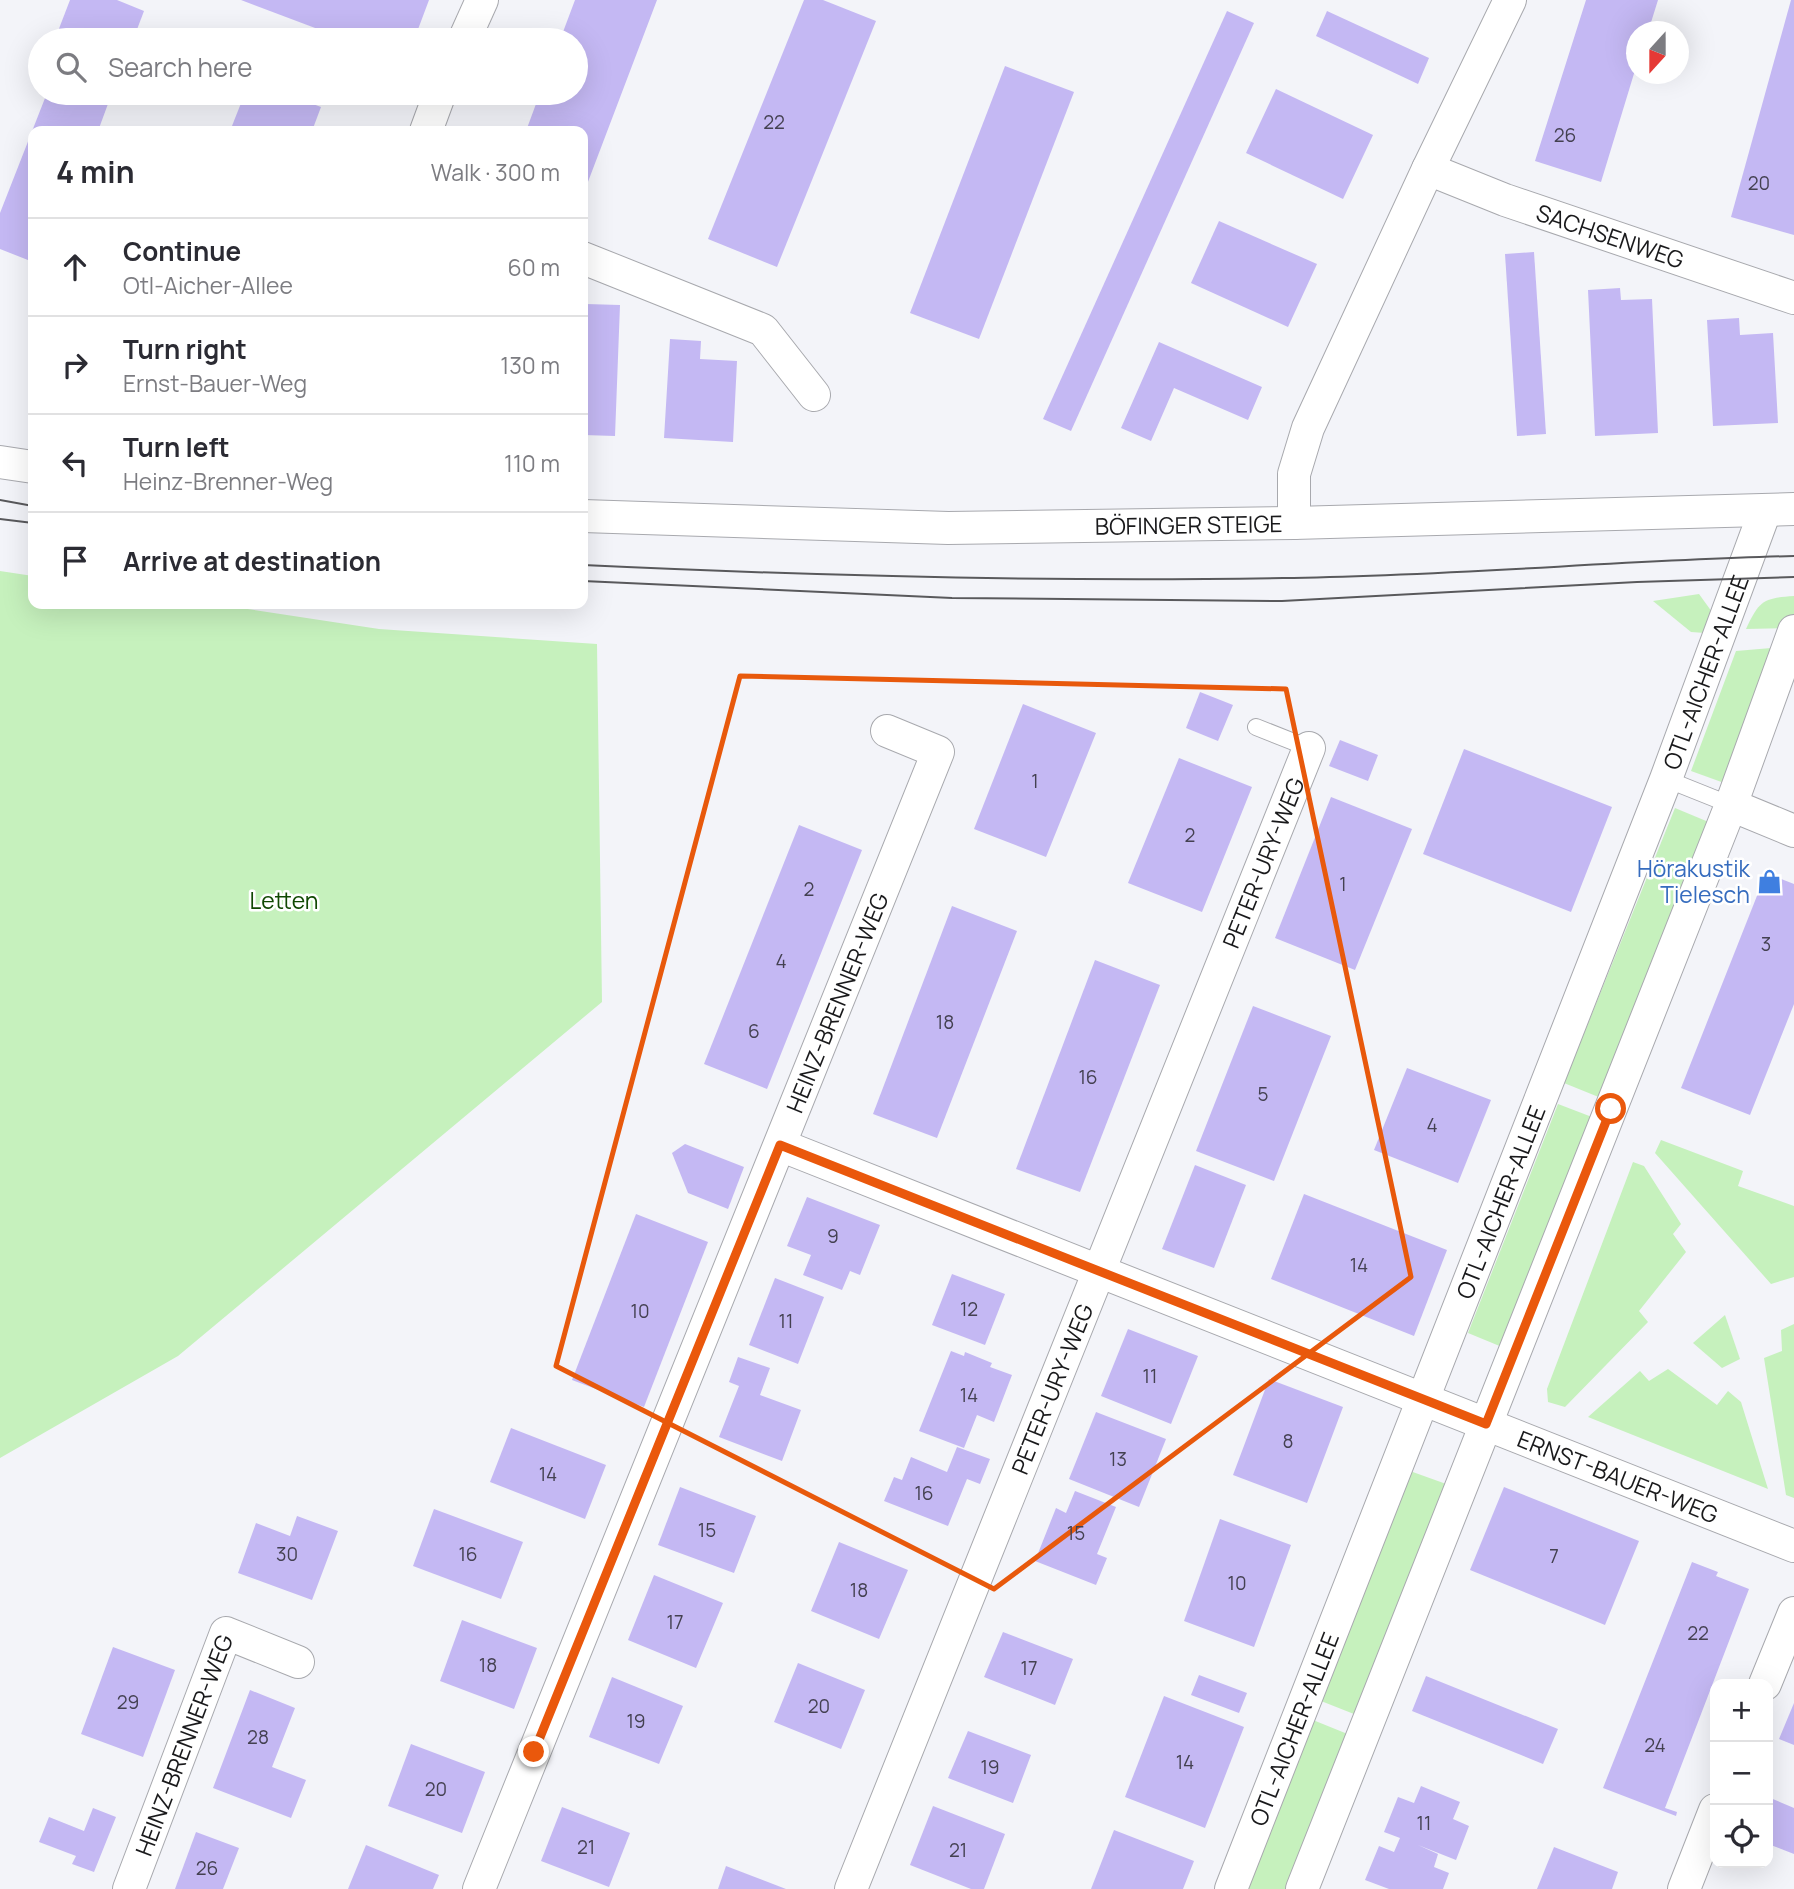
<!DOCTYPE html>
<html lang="en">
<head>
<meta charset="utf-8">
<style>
  body { margin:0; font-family:Manrope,sans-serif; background:#f2f2f3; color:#2b2b33 }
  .controls { position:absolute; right:21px; bottom:21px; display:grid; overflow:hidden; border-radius:14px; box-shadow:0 7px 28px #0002 }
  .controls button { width:63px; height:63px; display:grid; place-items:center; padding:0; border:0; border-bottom:2px solid #e1e1e2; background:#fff; color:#2b2b33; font:35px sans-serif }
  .compass { position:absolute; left:1626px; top:21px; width:63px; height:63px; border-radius:50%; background:#fff; box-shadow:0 7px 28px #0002; rotate:201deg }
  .stop { position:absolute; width:21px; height:21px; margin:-16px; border:5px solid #ea580c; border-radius:50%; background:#fff }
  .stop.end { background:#ea580c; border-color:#fff; box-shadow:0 2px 7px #0008 }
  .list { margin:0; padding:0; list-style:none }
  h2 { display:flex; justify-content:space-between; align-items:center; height:91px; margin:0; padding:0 28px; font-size:30px }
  h2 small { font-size:23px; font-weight:400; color:#7c7c81 }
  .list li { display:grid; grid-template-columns:46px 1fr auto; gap:21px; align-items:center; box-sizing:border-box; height:98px; padding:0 28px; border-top:2px solid #e1e1e2 }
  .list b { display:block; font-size:26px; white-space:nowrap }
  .list p { margin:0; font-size:23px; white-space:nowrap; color:#7c7c81 }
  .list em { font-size:23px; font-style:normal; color:#7c7c81 }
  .icon { flex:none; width:38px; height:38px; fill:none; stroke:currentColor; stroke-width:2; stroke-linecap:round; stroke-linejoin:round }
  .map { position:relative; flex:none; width:1794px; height:1889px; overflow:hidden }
  .search { position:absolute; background:#fff; box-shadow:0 7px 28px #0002; left:28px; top:28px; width:560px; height:77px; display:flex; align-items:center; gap:18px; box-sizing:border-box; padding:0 24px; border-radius:38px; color:#7c7c81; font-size:26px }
  .panel { position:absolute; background:#fff; box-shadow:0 7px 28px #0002; left:28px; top:126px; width:560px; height:483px; border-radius:14px }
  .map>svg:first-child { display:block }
  .green { fill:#c6f1bd }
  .building { fill:#c4b8f3 }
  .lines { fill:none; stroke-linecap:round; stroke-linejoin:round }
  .service-casing { stroke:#a8a9ae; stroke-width:18 }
  .minor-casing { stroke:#a8a9ae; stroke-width:34 }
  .service { stroke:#fff; stroke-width:16 }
  .minor { stroke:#fff; stroke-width:32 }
  .tram { stroke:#59595c; stroke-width:2 }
  .route { stroke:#ea580c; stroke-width:9 }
  .marked { fill:none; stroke:#e8590c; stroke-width:5; stroke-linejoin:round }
  .labels { text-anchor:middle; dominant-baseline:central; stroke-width:5; stroke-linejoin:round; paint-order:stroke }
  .number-label { font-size:19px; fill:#444151 }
  .street-label { font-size:23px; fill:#19191b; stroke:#fff }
  .shop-label { font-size:23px; fill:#366cbe; stroke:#fff; text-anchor:end }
  .park-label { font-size:23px; fill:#104802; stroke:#fff }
</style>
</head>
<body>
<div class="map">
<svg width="1794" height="1889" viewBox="0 0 1794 1889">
  <rect width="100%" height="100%" fill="#f3f4f9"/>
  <g class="green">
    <polygon points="0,571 33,576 33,604 214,604 379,629 597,644 602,1002 178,1356 0,1458"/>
    <polygon points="1699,594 1712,612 1705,633 1691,632 1653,601"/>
    <path d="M1794,596V614L1789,628L1746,629C1759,601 1763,598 1794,596Z"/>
    <polygon points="1782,647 1727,784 1691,771 1736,651"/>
    <polygon points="1675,808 1711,823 1601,1098 1564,1083"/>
    <polygon points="1558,1104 1592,1117 1502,1347 1468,1333"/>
    <polygon points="1661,1140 1743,1171 1738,1186 1794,1206 1794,1277 1771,1284 1655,1153"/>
    <polygon points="1633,1162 1644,1166 1681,1224 1673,1234 1686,1252 1639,1311 1648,1322 1565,1407 1548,1402 1547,1389"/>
    <polygon points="1725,1315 1740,1359 1722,1368 1693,1343"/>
    <polygon points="1794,1324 1794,1498 1786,1495 1764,1358 1782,1351 1781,1330"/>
    <polygon points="1668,1369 1717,1405 1728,1391 1741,1402 1768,1489 1588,1417 1640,1371 1649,1381"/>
    <polygon points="1410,1471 1449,1485 1359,1716 1321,1701"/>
    <polygon points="1313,1720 1350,1735 1287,1889 1245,1889"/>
  </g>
  <g class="building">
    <polygon points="70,0 117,0 144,11 133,40 59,40 55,39"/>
    <polygon points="241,0 429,0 414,40 347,40"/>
    <polygon points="575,0 657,0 583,195 583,131 526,131 540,93 576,93 576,40 560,40"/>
    <polygon points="804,0 823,0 876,21 777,267 708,239"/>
    <polygon points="1586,0 1658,0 1648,32 1636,32 1636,67 1601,182 1535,161"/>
    <polygon points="1791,0 1794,0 1794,235 1731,217"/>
    <polygon points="1227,11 1254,23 1071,431 1043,419"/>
    <polygon points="1327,11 1429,58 1418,84 1316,36"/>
    <polygon points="1005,66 1074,92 979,339 910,313"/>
    <polygon points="1276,89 1373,135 1343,199 1246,153"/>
    <polygon points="47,93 112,93 98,131 33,131 33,262 0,249 0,213"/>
    <polygon points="245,93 283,93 321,107 312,131 230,131"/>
    <polygon points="1219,221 1317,264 1288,327 1191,283"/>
    <polygon points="1534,252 1546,434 1517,436 1505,254"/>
    <polygon points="1620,288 1621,300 1652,299 1658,433 1595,436 1588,290"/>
    <polygon points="583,291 587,291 586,304 620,305 615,436 583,435"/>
    <polygon points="1739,318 1740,335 1773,333 1778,423 1713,426 1707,320"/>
    <polygon points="670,339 701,341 700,359 737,361 733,442 664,438"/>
    <polygon points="1159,342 1262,387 1248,420 1174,388 1151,441 1121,428"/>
    <polygon points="1200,692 1233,705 1218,741 1186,728"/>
    <polygon points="1023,704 1096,733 1046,857 974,829"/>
    <polygon points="1340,740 1378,755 1368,781 1329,766"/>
    <polygon points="1464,749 1612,807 1571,912 1423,854"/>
    <polygon points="1179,758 1252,787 1202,912 1128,883"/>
    <polygon points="1331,797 1412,829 1355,970 1275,938"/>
    <polygon points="799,825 862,850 767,1089 704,1064"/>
    <polygon points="1766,873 1794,884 1794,1004 1750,1115 1681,1088"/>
    <polygon points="952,906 1017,931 937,1138 873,1114"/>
    <polygon points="1095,960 1160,985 1080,1192 1016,1169"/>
    <polygon points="1253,1006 1331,1036 1274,1181 1196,1151"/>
    <polygon points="1407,1068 1491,1100 1458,1183 1374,1150"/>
    <polygon points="685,1144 744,1167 728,1209 688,1193 672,1153"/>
    <polygon points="1195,1165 1246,1185 1214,1268 1162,1249"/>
    <polygon points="1304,1194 1447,1250 1414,1336 1271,1279"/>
    <polygon points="807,1197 880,1225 860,1275 850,1271 842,1290 803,1275 811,1255 787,1246"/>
    <polygon points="636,1214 708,1242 644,1407 572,1380"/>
    <polygon points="952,1274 1005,1294 985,1345 932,1325"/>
    <polygon points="775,1278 824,1297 798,1364 749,1345"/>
    <polygon points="1128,1329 1198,1356 1171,1424 1101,1396"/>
    <polygon points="951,1351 964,1356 965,1352 992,1363 990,1367 1012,1375 994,1422 977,1415 964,1448 919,1431"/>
    <polygon points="738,1357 770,1368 760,1395 801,1410 782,1461 719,1437 739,1386 729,1382"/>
    <polygon points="1269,1379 1343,1407 1307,1503 1233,1475"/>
    <polygon points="1096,1412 1166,1439 1139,1507 1069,1479"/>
    <polygon points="511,1428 606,1465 585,1519 490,1482"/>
    <polygon points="957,1447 990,1459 980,1484 967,1479 948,1526 884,1501 894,1477 902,1480 911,1457 947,1472"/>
    <polygon points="680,1487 756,1516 734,1573 658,1545"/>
    <polygon points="1504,1487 1639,1541 1605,1625 1470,1570"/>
    <polygon points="1075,1491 1116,1507 1097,1554 1107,1558 1096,1585 1035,1561 1056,1508 1066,1513"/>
    <polygon points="434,1509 523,1542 501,1599 413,1566"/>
    <polygon points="297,1516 338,1531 312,1600 238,1573 256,1523 290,1536"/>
    <polygon points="1220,1519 1291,1545 1254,1647 1184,1621"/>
    <polygon points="839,1542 908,1570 879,1639 811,1611"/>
    <polygon points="1692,1562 1718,1572 1716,1576 1749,1589 1665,1808 1677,1812 1676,1816 1603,1788"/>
    <polygon points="654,1575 723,1603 696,1668 628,1640"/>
    <polygon points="462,1620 537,1648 514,1709 440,1681"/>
    <polygon points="1003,1632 1073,1659 1055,1705 984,1677"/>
    <polygon points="113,1647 175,1670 143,1757 81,1734"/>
    <polygon points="798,1663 865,1690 841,1749 774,1722"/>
    <polygon points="1199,1675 1247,1693 1239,1713 1191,1695"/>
    <polygon points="1426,1676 1558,1729 1543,1764 1412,1711"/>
    <polygon points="612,1677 683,1706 659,1764 589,1737"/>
    <polygon points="250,1690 295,1708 272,1767 306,1780 291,1818 213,1788"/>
    <polygon points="1164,1696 1244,1727 1205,1828 1125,1797"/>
    <polygon points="1794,1703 1794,1745 1779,1739"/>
    <polygon points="968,1731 1031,1755 1013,1803 948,1778"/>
    <polygon points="411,1744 485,1772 462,1833 388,1806"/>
    <polygon points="1421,1786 1460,1802 1453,1819 1469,1826 1456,1860 1418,1845 1438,1854 1434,1867 1449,1873 1443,1889 1389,1889 1365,1880 1379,1846 1394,1852 1400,1838 1384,1832 1398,1797 1414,1803"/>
    <polygon points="1768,1797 1794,1808 1794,1854 1768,1844"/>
    <polygon points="933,1806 1005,1834 984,1889 971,1889 910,1865"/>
    <polygon points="562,1807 630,1833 609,1887 541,1861"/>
    <polygon points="93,1808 116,1817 94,1872 72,1864 76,1856 39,1842 49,1817 84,1831"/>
    <polygon points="1114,1830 1194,1861 1183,1889 1091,1889"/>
    <polygon points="196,1832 239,1848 223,1889 175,1889"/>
    <polygon points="366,1845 439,1875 433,1889 348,1889"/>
    <polygon points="1554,1847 1618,1872 1612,1889 1537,1889"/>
    <polygon points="726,1866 786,1889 718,1889"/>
  </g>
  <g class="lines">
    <defs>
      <g id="service">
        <polyline points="1256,727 1309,748"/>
        <polyline points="1666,779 1731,805"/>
      </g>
      <g id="minor">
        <polyline points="464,40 482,0"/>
        <polyline points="426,131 440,93"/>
        <path id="s1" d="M1428,169L1505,200L1794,298"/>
        <polyline points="583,258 763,330 814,395"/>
        <polyline points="0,462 33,467"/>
        <path id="s2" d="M583,516L948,528L1294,523L1794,509"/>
        <polyline points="1294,523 1294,474 1308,428 1428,169 1510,0"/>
        <polyline points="1731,805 1794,831"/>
        <path id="s3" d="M780,1145L1794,1546"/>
        <polyline points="1765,1684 1794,1613"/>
        <path id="s4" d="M129,1889L226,1633L298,1662"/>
        <path id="s5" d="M479,1889L938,752L887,731"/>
        <path id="s6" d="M851,1889L1309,748"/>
        <path id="s7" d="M1231,1889L1666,779L1765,511"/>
        <polyline points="1302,1889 1731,805 1794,631"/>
        <polyline points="1684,1889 1715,1810"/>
      </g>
    </defs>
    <use href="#service" class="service-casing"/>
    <use href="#minor" class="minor-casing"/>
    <use href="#service" class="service"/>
    <use href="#minor" class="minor"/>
    <g class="tram">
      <polyline points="0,500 33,506"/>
      <polyline points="0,519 33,523"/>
      <path d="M583,565C816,576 1050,582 1283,578C1453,576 1624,560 1794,556"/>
      <polyline points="583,581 952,598 1282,601 1637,582 1794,577"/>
    </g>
  </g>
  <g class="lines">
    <polyline class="route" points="534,1752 780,1145 1486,1424 1611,1109"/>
  </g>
  <path class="marked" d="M740,676L1286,689L1411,1277L994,1589L556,1366Z"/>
  <defs>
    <symbol id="shop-bare" viewBox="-9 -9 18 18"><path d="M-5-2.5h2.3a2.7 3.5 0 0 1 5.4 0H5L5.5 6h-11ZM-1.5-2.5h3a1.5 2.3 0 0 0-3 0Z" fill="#3f7fe0" stroke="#fff" stroke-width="2.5" paint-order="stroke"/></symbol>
  </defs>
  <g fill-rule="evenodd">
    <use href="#shop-bare" x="1752" y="864" width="35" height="35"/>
  </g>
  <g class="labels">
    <g class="number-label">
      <text x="774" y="122">22</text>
      <text x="1565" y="135">26</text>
      <text x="1759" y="183">20</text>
      <text x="1035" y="781">1</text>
      <text x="1190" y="835">2</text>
      <text x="1343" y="884">1</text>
      <text x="809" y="889">2</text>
      <text x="1766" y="944">3</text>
      <text x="781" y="961">4</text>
      <text x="945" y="1022">18</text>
      <text x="754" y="1031">6</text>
      <text x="1088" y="1077">16</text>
      <text x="1263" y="1094">5</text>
      <text x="1432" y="1125">4</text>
      <text x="833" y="1236">9</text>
      <text x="1359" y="1265">14</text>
      <text x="969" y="1309">12</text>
      <text x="640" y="1311">10</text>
      <text x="786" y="1321">11</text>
      <text x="1150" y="1376">11</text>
      <text x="969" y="1395">14</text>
      <text x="1288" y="1441">8</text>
      <text x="1118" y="1459">13</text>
      <text x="548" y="1474">14</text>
      <text x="924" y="1493">16</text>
      <text x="707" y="1530">15</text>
      <text x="1076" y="1533">15</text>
      <text x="287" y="1554">30</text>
      <text x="468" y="1554">16</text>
      <text x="1554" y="1556">7</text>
      <text x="1237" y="1583">10</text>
      <text x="859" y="1590">18</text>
      <text x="675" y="1622">17</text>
      <text x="1698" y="1633">22</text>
      <text x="488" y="1665">18</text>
      <text x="1029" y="1668">17</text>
      <text x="128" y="1702">29</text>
      <text x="819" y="1706">20</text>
      <text x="636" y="1721">19</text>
      <text x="258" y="1737">28</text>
      <text x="1655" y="1745">24</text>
      <text x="1185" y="1762">14</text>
      <text x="990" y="1767">19</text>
      <text x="436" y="1789">20</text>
      <text x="1424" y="1823">11</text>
      <text x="586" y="1847">21</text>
      <text x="958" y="1850">21</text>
      <text x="207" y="1868">26</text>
    </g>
    <g class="street-label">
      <text stroke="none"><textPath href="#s1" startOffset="194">SACHSENWEG</textPath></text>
      <text stroke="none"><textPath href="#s2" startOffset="606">BÖFINGER STEIGE</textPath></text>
      <text stroke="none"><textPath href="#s7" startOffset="1306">OTL-AICHER-ALLEE</textPath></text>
      <text stroke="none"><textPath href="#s6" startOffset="1106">PETER-URY-WEG</textPath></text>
      <text stroke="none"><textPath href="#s5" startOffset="956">HEINZ-BRENNER-WEG</textPath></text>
      <text stroke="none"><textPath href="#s7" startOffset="738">OTL-AICHER-ALLEE</textPath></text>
      <text stroke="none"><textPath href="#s6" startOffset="539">PETER-URY-WEG</textPath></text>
      <text stroke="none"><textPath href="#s3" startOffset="901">ERNST-BAUER-WEG</textPath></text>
      <text stroke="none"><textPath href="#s7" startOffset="172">OTL-AICHER-ALLEE</textPath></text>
      <text stroke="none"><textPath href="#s4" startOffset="154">HEINZ-BRENNER-WEG</textPath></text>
    </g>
    <g class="shop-label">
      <text x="1750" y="868">Hörakustik<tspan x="1750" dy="26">Tielesch</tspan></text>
    </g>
    <g class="park-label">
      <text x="284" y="900">Letten</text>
    </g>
  </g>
</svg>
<div class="controls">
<button>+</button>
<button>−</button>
<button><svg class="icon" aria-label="locate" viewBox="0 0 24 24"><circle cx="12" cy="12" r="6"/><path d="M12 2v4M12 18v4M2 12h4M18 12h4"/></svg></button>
</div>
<svg class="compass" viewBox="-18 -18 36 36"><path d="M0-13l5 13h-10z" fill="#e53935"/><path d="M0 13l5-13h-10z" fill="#7c7c81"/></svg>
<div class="stop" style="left:1611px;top:1109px"></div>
<div class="stop end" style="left:534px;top:1752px"></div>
<div class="search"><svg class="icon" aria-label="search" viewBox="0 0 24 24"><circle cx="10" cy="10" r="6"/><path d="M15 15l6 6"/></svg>Search here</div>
<section class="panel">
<h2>4 min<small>Walk · 300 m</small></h2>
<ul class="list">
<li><svg class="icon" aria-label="ahead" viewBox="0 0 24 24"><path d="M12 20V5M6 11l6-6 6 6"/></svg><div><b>Continue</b><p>Otl-Aicher-Allee</p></div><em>60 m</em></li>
<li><svg class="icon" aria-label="right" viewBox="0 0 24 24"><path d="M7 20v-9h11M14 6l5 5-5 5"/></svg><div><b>Turn right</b><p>Ernst-Bauer-Weg</p></div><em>130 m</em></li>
<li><svg class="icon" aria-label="left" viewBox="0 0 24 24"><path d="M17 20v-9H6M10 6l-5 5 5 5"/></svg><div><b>Turn left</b><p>Heinz-Brenner-Weg</p></div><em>110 m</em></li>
<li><svg class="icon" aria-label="arrive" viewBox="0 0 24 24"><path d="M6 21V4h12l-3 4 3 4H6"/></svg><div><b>Arrive at destination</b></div></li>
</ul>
</section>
</div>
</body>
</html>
